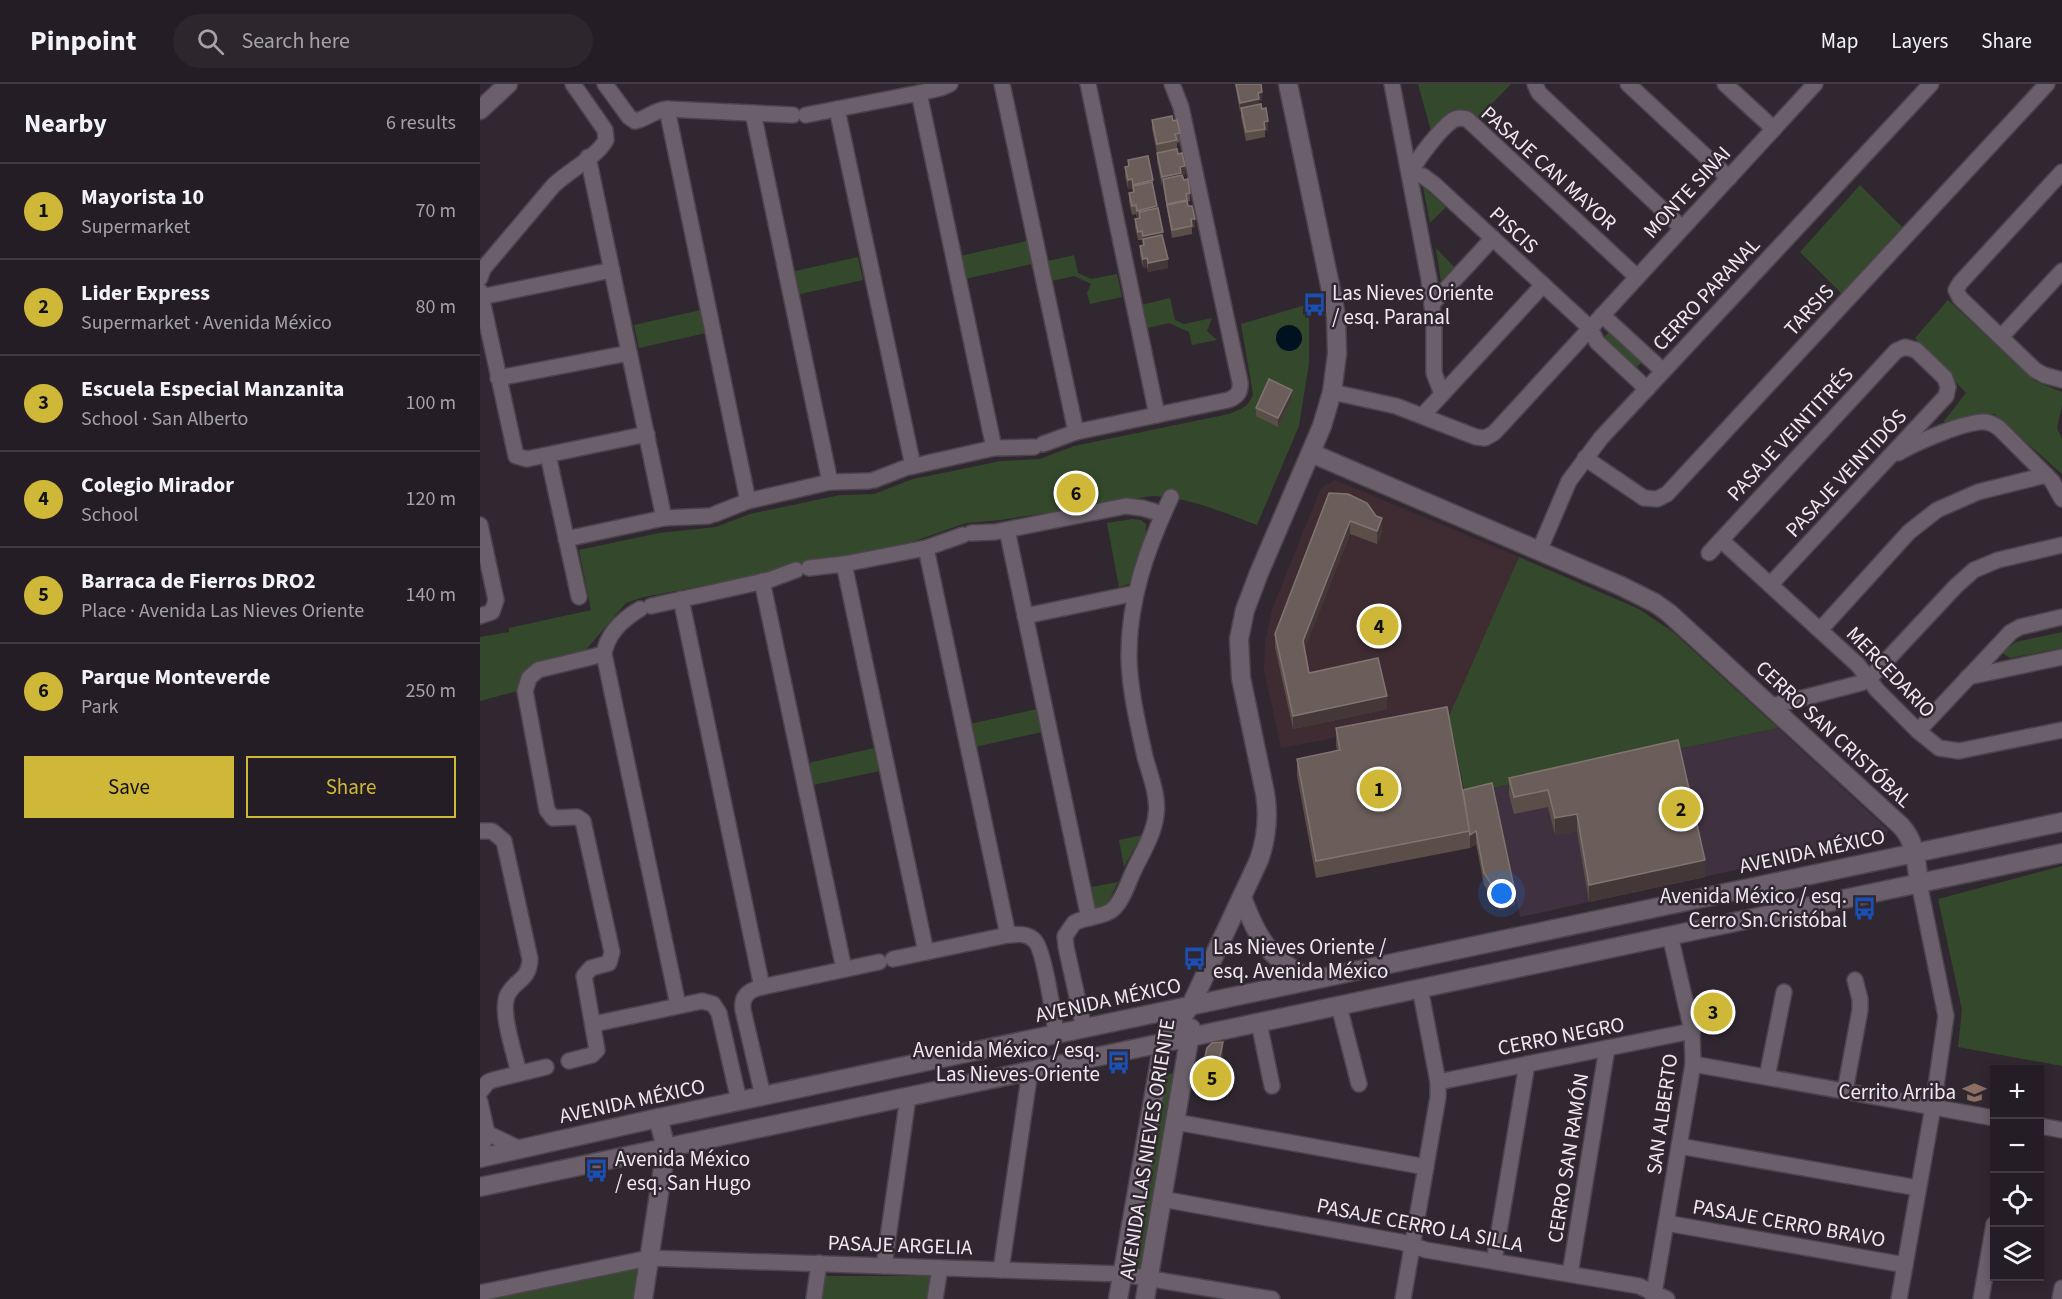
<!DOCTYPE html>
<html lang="en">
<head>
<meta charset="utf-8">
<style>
  body { margin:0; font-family:"Source Sans 3",sans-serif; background:#2d262d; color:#f1f3f6 }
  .controls { position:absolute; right:18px; bottom:18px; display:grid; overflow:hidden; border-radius:0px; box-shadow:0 3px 9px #0003 }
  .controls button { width:54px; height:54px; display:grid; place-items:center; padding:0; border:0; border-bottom:2px solid #423b42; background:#251d25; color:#f1f3f6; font:30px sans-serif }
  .you { position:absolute; left:1022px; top:810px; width:21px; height:21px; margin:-15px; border:4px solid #fff; border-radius:50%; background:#1a73e8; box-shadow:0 0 0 9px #1a73e833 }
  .badge { display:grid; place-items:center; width:39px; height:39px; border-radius:50%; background:#cfb837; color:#111; font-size:20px; font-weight:700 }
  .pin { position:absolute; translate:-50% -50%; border:3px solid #fff; box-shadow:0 2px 6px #0006 }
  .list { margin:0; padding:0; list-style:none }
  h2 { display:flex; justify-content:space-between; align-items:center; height:78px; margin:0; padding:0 24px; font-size:26px }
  h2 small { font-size:20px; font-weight:400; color:#a3a2a7 }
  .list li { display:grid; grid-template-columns:39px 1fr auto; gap:18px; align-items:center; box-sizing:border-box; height:96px; padding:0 24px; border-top:2px solid #423b42 }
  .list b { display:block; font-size:22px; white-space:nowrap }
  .list p { margin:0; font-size:20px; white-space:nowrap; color:#a3a2a7 }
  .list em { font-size:20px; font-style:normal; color:#a3a2a7 }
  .actions { display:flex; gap:12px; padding:18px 24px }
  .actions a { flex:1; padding:14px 0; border:2px solid #cfb837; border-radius:0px; text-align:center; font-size:21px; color:#cfb837 }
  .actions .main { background:#cfb837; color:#111 }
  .icon { flex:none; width:33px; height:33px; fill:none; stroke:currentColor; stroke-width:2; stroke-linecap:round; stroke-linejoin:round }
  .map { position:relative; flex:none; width:1582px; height:1215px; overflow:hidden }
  header { display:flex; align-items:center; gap:36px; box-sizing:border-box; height:84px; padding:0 30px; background:#251d25; border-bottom:2px solid #423b42 }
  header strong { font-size:28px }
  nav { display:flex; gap:33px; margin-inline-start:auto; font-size:21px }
  .search { width:420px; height:54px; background:#2d262d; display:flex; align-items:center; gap:15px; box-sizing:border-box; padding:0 21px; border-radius:33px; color:#a3a2a7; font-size:22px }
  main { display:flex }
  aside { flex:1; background:#251d25 }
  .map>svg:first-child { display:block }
  .built { fill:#3f313f }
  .education { fill:#3f2c33 }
  .green { fill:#34492b }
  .water { fill:#001220 }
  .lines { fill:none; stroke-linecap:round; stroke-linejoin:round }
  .street-casing { stroke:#4c444c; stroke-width:18 }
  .secondary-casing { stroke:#4c444c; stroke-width:21 }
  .street { stroke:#6a5f6a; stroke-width:15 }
  .secondary { stroke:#6a5f6a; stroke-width:18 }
  .wall { fill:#5b4e48 }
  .shaded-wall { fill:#443737 }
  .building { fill:#6b5e5a; stroke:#807471; stroke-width:1.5 }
  .labels { text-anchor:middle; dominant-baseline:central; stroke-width:5; stroke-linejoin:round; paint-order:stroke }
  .street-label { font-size:21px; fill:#efe9ef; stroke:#312731 }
  .poi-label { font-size:21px; fill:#efe9ef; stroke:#312731; text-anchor:start }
</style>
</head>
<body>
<header>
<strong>Pinpoint</strong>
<div class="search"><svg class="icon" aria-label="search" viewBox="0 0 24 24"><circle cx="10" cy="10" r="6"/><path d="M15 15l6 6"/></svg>Search here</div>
<nav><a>Map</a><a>Layers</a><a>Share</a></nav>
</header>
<main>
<aside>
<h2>Nearby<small>6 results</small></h2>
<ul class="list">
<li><span class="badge">1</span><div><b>Mayorista 10</b><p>Supermarket</p></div><em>70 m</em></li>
<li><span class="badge">2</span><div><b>Lider Express</b><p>Supermarket · Avenida México</p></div><em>80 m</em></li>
<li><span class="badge">3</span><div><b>Escuela Especial Manzanita</b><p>School · San Alberto</p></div><em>100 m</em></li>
<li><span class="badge">4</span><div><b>Colegio Mirador</b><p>School</p></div><em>120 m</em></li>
<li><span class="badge">5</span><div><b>Barraca de Fierros DRO2</b><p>Place · Avenida Las Nieves Oriente</p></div><em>140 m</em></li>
<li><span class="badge">6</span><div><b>Parque Monteverde</b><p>Park</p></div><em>250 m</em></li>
</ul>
<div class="actions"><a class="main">Save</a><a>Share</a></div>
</aside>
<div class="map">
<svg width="1582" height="1215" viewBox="0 0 1582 1215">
  <rect width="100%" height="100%" fill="#312731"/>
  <polygon class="built" points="1298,644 1408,746 1406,753 1040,833 1014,704"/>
  <polygon class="education" points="855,396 1039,473 969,632 801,664 784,586 785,559 792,525 841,404"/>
  <g class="green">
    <polygon points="938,0 1031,0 998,34 991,28 984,27 953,54"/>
    <polygon points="1380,101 1425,146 1364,212 1320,168"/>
    <polygon points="943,103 966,123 950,139"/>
    <polygon points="547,157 552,180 485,195 480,172"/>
    <polygon points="956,164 979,188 962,205"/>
    <polygon points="594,171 598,189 611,195 637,190 642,213 610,220 607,209 611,200 594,192 572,197 568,177"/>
    <polygon points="378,173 383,196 316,211 311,188"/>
    <polygon points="690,214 695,236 704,240 732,234 727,247 737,256 712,261 709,248 689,239 663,245 657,222"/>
    <polygon points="1468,216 1555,297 1582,308 1582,322 1577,344 1582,355 1582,390 1514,330 1465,343 1464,337 1486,309 1435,254"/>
    <path d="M829,220V279L819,342L777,441C742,428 709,413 672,412L521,436L486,439L432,458L356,476L164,513L146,519L104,568L55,579L40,595L41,606L0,617V553L29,548V544L111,526L99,466L179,449L236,443L270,430L360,411L394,410L433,395L521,377L560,375L594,362L749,330C761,325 769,323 773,310L761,240Z"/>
    <polygon points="221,226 226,249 159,264 154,241"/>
    <polygon points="1131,246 1163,277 1156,284 1124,253"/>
    <polygon points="652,435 661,436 666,440 666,449 649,500 639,503 627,439"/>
    <polygon points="1039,473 1159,525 1193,548 1298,644 985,710 969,632"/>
    <polygon points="1582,548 1582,564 1530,574 1522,569 1536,558"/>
    <polygon points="557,625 562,648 495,663 490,640"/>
    <polygon points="394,664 400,687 333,701 328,679"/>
    <polygon points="662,751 644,783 639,756"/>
    <polygon points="1582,782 1582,982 1478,963 1482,926 1458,815"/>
    <polygon points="638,798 626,823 615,826 611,803"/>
    <polygon points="694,989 662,1187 651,1186 683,991"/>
    <polygon points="162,1179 156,1215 0,1215"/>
    <polygon points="344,1192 451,1192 448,1215 341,1215"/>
  </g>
  <circle class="water" cx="809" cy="254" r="13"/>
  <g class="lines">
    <defs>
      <g id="street">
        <path d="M125,0L149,33L155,37C167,35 174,26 187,25L313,31"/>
        <polyline points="522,0 596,348"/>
        <polyline points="608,0 677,331"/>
        <polyline points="912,0 949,195 954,239 954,289 962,310"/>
        <polyline points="1055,0 1059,9 1202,144"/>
        <polyline points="1148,0 1249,94"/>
        <polyline points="1245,0 1294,45"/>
        <polyline points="439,9 514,364"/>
        <polyline points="187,25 268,417"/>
        <polyline points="357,25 433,382"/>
        <polyline points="273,29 350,398"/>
        <polyline points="326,31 439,9 461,4 470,0"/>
        <polyline points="108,73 184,434"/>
        <polyline points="1582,88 1480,199 1476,206 1480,214 1555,286 1564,291 1582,296"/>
        <polyline points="930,89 943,92 955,101 1110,244 1117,258 1167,305"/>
        <path d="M930,89C938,74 959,46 973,36C978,33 982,34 987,35L1157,193"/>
        <path d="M0,194L3,185L73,102C88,87 117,73 126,56L125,46L93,0"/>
        <polyline points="0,207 36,372 47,375 167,350"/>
        <polyline points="1,213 132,186"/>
        <polyline points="952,220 1013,154"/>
        <polyline points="1122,231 1183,287"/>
        <polyline points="1521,253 1582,187"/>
        <polyline points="18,294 149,269"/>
        <polyline points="852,308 916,322 996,353 1005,354 1014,349 1335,0"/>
        <polyline points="943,331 1063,201"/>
        <path d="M563,360L596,348L748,316C757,313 761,308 760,298L701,23L692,0"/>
        <path d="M1418,369C1435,359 1487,336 1506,338C1511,339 1515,341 1519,344L1572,397L1582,415"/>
        <polyline points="68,371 99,513"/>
        <polyline points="1105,374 1164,414 1177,415 1187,410 1567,0"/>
        <polyline points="394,396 425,384 514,364 554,363"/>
        <polyline points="235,430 268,417 350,398 389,397"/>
        <polyline points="0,441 16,516 12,528 0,532"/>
        <polyline points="527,446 609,834"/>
        <polyline points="491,449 515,448 646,422 662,424 683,430"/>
        <polyline points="86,455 184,434 229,432"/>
        <polyline points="1241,456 1378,581 1397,606 1438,647 1459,664 1479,667 1582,646"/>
        <polyline points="446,464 528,851"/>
        <polyline points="1059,467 1089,397 1121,354 1451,0"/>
        <polyline points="1229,469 1416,267 1425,263 1436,266 1465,294 1468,303 1466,312 1290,501"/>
        <polyline points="364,480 446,868"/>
        <polyline points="329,484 364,480 446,464 483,451"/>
        <polyline points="282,497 364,885"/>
        <polyline points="201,515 282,903"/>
        <polyline points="171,522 289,496 316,486"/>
        <path d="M160,525C143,535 127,550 124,570L198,921"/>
        <polyline points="545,532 656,509"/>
        <polyline points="1340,546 1429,448 1457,426 1498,408 1566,391"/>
        <polyline points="1488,593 1582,573"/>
        <polyline points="1291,622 1381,599 1389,595 1476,502 1494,486 1518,476 1582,461"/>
        <polyline points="1438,647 1531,548 1540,543 1582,533"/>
        <path d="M0,747H12L24,757L50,875C49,897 36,895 28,910C19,926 35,971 39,989"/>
        <path d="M413,875L528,851C538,850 548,849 555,857C564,866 574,934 576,950"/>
        <polyline points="859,922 879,1000"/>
        <polyline points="779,939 792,1002"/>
        <polyline points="114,940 222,917 233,920 239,929 259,1017"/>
        <path d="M604,944L586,863L585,852L594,839C606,832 622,834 632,826C643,817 648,798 654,786C662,769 674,750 676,731C679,713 670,691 665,673C658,640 650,608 649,575C648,517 667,464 691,413"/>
        <polyline points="89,977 112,971 117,966 104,892 111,884 129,879 132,868 103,737 97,733 73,734 67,726 45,607 49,594 58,586 124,570"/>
        <polyline points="1213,980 1514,1034"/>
        <polyline points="1287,993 1304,908"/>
        <polyline points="958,998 1212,947"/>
        <polyline points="1365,1007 1380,926 1380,915 1375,896"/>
        <polyline points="0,1008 8,998 13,996 66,983"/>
        <path d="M283,1012L263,926C261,912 269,906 282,903L399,878"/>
        <polyline points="0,1018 7,1049 0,1068"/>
        <polyline points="696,1038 946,1083"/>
        <polyline points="1560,1042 1582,1046"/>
        <polyline points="7,1049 40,1065"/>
        <polyline points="1199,1062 1438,1104"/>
        <polyline points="682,1115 921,1158 946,1166 1159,1202 1187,1215"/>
        <polyline points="1186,1139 1425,1181"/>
        <polyline points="1014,1177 1047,980"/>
        <polyline points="404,1182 428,1013"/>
        <polyline points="521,1186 550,987"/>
        <polyline points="1090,1190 1127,964"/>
        <polyline points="0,1209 169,1174 642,1190 792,1215"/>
        <polyline points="334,1215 339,1179"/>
        <polyline points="455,1215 460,1184"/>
        <polyline points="923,1215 958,1013 958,998 940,904"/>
        <polyline points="1173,1215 1213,980 1212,947 1190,851"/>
        <polyline points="1419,1215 1453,1023 1466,932 1439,799"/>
        <polyline points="1501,1215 1514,1140"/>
        <polyline points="1580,1215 1582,1204"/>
      </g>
      <g id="secondary">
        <polyline points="0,26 28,0"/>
        <path d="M831,369L1141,502L1175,519L1189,529L1421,742C1436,758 1436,778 1439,799"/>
        <path d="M762,813C777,854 790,877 832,895"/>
        <polyline points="0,1074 178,1034 1582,738"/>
        <polyline points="0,1103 1582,769"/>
        <polyline points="163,1215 186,1064 178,1034"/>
        <path d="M638,1215L683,959L711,921L779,776C787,753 789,733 785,709L761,594L759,555L765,526L779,489L842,342L852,308L857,270L856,232L852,211L808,0"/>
        <polyline points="665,1215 711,944"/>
      </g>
    </defs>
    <use href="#street" class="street-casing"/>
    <use href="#secondary" class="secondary-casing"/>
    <use href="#street" class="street"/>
    <use href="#secondary" class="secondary"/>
  </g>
  <g class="wall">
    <polygon points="755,0 781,0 782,17 779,17 779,20 788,46 785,47 785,53 766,57 761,33 761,27 760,28"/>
    <polygon points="672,36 693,37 700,49 700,58 697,59 697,65 705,91 702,91 704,96 710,109 710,117 707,118 715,143 712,144 712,150 692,154 683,102 682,102 677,77 677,69 672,45"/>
    <polygon points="648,76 673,100 683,154 688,184 668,188 667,183 663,184 660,171 660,162 663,161 662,156 658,156 655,143 655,135 657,134 656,130 652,131 649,118 649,109 653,108 652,104 648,105 645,92 645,83 648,83"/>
    <polygon points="812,314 798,343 776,332 776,324"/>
    <polygon points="849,409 896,432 902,447 897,460 870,450 824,566 829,589 907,625 813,645 795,563 795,550"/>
    <polygon points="856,644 983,706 1035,821 1020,826 1004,801 996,760 990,764 836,794 817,692 817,675 857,667 856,661"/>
    <polygon points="1198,656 1225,793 1109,818 1097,747 1075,751 1068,723 1034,730 1029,711 1029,694"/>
    <polygon points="743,975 736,1008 721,1007 721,990"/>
  </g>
  <g class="shaded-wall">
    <polygon points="782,8 782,17 779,17 779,24 761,24 761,27 760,28 760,19 778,9"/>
    <polygon points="788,37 788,46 785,47 784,38"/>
    <polygon points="705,82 705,91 683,95 683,102 682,102 682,93 700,83"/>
    <polygon points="652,95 652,104 648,105 648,96"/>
    <polygon points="673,96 673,105 653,104 653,101"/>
    <polygon points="677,122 677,131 659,128 659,135 657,135 657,127"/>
    <polygon points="711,135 715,135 715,143 712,144"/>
    <polygon points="683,148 683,157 663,157 663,152"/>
    <polygon points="667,174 667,183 663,184 663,175"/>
    <polygon points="688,175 688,184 668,188 668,179"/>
    <polygon points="812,306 812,314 798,343 798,334"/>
    <polygon points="902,434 902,447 897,460 897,447"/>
    <polygon points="870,437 870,450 823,570 823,557"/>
    <polygon points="907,612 907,625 813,645 813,632"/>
    <polygon points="1097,730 1097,747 1075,751 1075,734"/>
    <polygon points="996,747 996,760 990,764 990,751"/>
    <polygon points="1225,776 1225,793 1109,818 1109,801"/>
    <polygon points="1035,808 1035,821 1020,826 1020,814"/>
    <polygon points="743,958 743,975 736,1008 736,991"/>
  </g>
  <g class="building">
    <polygon points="756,0 781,0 782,8 778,9 779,15 760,19"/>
    <polygon points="781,20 782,25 786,24 788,37 784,38 785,45 766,48 761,24"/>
    <polygon points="692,32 693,37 697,36 700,49 695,50 697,56 677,60 672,36"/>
    <polygon points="697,65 698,70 702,69 705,82 700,83 701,89 682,93 677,69"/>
    <polygon points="668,72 673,96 653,101 652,95 648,96 645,83 649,82 648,76"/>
    <polygon points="702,91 704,96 708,95 710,109 706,110 707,116 687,120 683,95"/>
    <polygon points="672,98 677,122 657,127 656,121 652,122 649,109 654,108 653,102"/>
    <polygon points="707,117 708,122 712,122 715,135 711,135 712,142 692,146 687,121"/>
    <polygon points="678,124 683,148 663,152 662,147 658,148 655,135 660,134 659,128"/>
    <polygon points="682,151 688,175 668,179 667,174 663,175 660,162 664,161 663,155"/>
    <polygon points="789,295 812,306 798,334 776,324"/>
    <polygon points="849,409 868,410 887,419 896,432 902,434 897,447 870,437 823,557 829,589 898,574 907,612 813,632 795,550"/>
    <polygon points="967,623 990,747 836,777 817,675 860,666 856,644"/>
    <polygon points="1198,656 1225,776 1109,801 1097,730 1075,734 1068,706 1034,713 1029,694"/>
    <polygon points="1012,699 1035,808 1020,814 1004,789 996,747 990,751 983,706"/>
    <polygon points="743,958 736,991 721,990 727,964 732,959"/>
  </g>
  <defs>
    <symbol id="bus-bare" viewBox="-9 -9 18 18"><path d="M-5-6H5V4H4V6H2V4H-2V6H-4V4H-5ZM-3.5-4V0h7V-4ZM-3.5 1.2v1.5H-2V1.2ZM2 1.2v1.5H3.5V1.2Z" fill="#1a4fb4" stroke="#312731" stroke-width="2.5" paint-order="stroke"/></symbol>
    <symbol id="school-bare" viewBox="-9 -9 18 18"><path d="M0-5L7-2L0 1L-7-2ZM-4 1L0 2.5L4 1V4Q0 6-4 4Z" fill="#8d6e63" stroke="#312731" stroke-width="2.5" paint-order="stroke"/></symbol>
  </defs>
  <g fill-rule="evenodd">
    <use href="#bus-bare" x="818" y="204" width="33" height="33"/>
    <use href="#bus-bare" x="1368" y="808" width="33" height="33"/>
    <use href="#bus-bare" x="698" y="858" width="33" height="33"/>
    <use href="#bus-bare" x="622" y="962" width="33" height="33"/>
    <use href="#school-bare" x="1478" y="992" width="33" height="33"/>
    <use href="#bus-bare" x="100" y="1070" width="33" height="33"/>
  </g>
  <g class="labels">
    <g class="street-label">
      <text transform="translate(1069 84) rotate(42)">PASAJE CAN MAYOR</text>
      <text transform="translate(1207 108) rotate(-47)">MONTE SINAI</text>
      <text transform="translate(1034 146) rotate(43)">PISCIS</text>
      <text transform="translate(1226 210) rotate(-47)">CERRO PARANAL</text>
      <text transform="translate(1329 226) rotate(-47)">TARSIS</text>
      <text transform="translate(1310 350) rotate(-47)">PASAJE VEINTITRÉS</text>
      <text transform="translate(1366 389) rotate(-47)">PASAJE VEINTIDÓS</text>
      <text transform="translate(1411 588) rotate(46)">MERCEDARIO</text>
      <text transform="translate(1354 650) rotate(43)">CERRO SAN CRISTÓBAL</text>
      <text transform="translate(1332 767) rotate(-12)">AVENIDA MÉXICO</text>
      <text transform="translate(628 916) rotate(-12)">AVENIDA MÉXICO</text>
      <text transform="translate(1081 952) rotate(-11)">CERRO NEGRO</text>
      <text transform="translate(152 1017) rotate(-12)">AVENIDA MÉXICO</text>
      <text transform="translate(1182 1030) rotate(-82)">SAN ALBERTO</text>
      <text transform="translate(667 1065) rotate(-81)">AVENIDA LAS NIEVES ORIENTE</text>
      <text transform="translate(1088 1074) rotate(-81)">CERRO SAN RAMÓN</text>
      <text transform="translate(1309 1139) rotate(10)">PASAJE CERRO BRAVO</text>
      <text transform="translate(940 1141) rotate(11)">PASAJE CERRO LA SILLA</text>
      <text transform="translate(420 1161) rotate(2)">PASAJE ARGELIA</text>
    </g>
    <g class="poi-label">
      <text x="852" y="209">Las Nieves Oriente<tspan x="852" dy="24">/ esq. Paranal</tspan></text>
      <text x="1367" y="812" text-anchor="end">Avenida México / esq.<tspan x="1367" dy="24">Cerro Sn.Cristóbal</tspan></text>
      <text x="733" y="863">Las Nieves Oriente /<tspan x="733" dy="24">esq. Avenida México</tspan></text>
      <text x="620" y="966" text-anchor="end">Avenida México / esq.<tspan x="620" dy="24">Las Nieves-Oriente</tspan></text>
      <text x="1476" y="1008" text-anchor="end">Cerrito Arriba</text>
      <text x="135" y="1075">Avenida México<tspan x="135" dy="24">/ esq. San Hugo</tspan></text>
    </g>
  </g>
</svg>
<div class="controls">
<button>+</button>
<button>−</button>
<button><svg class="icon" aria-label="locate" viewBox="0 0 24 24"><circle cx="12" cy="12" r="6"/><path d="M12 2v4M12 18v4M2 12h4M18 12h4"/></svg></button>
<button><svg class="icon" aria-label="layers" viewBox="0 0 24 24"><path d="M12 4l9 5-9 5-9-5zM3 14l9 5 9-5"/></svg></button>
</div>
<div class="you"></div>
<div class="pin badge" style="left:899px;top:705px">1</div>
<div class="pin badge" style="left:1201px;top:725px">2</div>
<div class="pin badge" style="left:1233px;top:928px">3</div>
<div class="pin badge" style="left:899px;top:542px">4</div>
<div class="pin badge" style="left:732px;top:994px">5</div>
<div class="pin badge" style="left:596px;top:409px">6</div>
</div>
</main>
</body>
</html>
